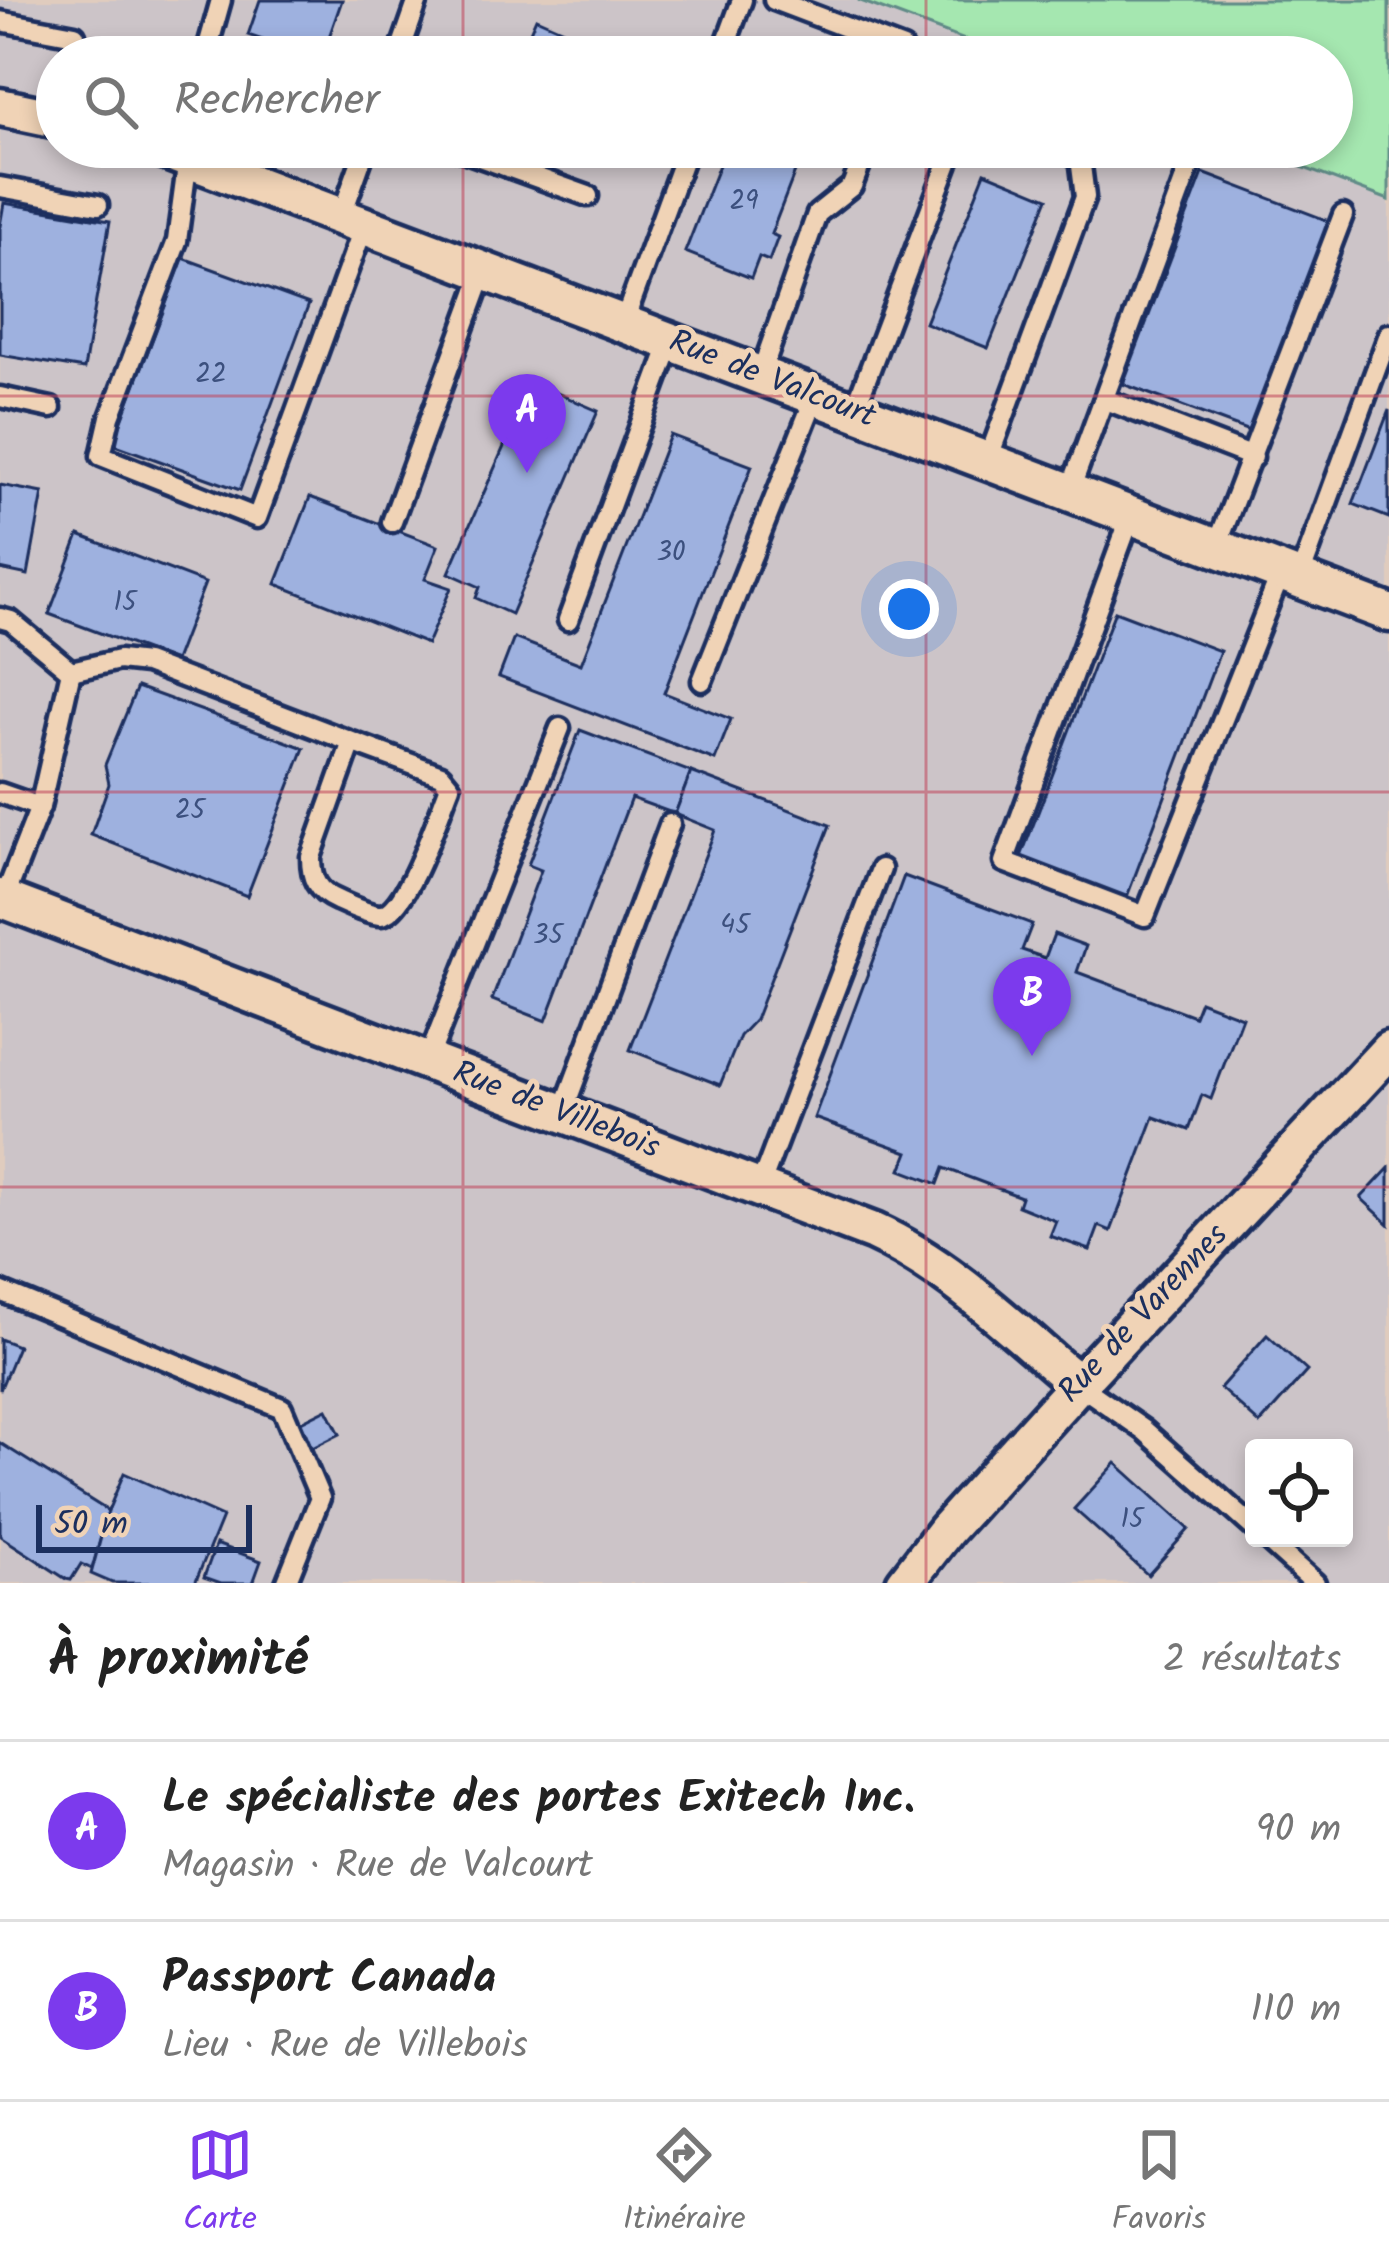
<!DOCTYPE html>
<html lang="fr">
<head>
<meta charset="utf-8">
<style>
  body { margin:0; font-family:Kalam,sans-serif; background:#f2f2f2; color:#222 }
  .controls { position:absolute; right:36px; bottom:36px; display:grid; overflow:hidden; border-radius:12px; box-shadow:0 6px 18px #0003 }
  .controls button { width:108px; height:108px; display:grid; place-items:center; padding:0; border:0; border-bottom:3px solid #e0e0e0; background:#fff; color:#222; font:60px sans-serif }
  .scale { position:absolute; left:36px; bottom:30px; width:216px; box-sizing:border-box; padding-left:12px; border:6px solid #1b2f5e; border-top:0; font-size:33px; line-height:42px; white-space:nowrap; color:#1b2f5e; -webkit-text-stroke:9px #f0d3b6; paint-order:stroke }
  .you { position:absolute; left:909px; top:609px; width:42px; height:42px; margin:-30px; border:9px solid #fff; border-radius:50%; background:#1a73e8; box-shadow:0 0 0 18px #1a73e833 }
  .badge { display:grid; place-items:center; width:78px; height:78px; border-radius:50%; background:#7c3aed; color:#fff; font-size:39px; font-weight:700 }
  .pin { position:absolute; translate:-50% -99px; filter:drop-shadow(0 3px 6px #0008) }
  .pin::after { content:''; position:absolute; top:63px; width:42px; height:36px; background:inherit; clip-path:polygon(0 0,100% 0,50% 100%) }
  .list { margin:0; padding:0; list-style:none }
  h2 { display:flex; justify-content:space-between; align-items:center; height:156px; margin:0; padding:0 48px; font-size:51px }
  h2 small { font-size:39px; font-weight:400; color:#767676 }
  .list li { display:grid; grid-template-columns:78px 1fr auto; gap:36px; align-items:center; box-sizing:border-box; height:180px; padding:0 48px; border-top:3px solid #e0e0e0 }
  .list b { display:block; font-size:45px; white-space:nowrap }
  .list p { margin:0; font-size:39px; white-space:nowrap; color:#767676 }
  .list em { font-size:39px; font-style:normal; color:#767676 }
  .icon { flex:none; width:66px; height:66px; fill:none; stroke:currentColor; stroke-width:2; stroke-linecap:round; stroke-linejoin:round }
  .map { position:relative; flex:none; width:1389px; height:1583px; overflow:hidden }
  .search { position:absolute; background:#fff; box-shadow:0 6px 18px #0003; left:36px; right:36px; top:36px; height:132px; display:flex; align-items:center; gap:30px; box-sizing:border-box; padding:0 42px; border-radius:66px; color:#767676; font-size:45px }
  .sheet { height:516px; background:#fff }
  nav { display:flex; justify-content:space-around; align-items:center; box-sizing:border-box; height:168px; border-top:3px solid #e0e0e0; background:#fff; font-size:33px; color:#767676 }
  nav a { display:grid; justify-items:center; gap:6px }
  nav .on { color:#7c3aed }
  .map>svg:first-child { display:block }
  .built { fill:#ccc4c8; fill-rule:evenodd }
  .green { fill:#a5e7b0; stroke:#608b87; stroke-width:3 }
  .building { fill:#9eb1df; stroke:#1b2f5e; stroke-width:3 }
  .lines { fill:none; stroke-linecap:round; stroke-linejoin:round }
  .lane-casing { stroke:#1b2f5e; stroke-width:27 }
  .street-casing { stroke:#1b2f5e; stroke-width:45 }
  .lane { stroke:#f0d3b6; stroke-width:18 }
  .street { stroke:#f0d3b6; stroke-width:36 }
  .grid { fill:none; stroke:#bf465b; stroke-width:3; stroke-opacity:0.55 }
  .labels { text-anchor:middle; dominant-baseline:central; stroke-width:10; stroke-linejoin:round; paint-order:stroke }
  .number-label { font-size:27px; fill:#3c507e }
  .street-label { font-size:33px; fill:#1b2f5e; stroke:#f0d3b6 }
</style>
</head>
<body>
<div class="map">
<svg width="1389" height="1583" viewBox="0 0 1389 1583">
  <rect width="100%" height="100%" fill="#e0ccbe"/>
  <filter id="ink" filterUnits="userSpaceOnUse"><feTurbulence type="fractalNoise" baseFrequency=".00833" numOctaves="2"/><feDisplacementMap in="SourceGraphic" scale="24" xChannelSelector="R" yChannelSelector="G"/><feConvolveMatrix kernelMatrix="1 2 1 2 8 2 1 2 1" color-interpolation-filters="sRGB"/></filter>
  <g filter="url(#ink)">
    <path class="built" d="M0,0H858L1010,57H57V147H1249L1389,200V1583H0ZM1254,1448H1344V1538H1254Z"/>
    <polygon class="green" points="858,0 1389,0 1389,200 1249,147 1332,147 1332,57 1010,57"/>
    <g class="building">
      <polygon points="260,0 342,0 322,57 311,57 248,35"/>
      <polygon points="536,18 611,51 608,57 519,57"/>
      <polygon points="726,147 855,147 846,168 803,151 771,234 778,237 769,261 759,257 751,278 685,252"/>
      <polygon points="985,172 1048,198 988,348 925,323"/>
      <polygon points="1203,173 1329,221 1249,431 1123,384"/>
      <polygon points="4,203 110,221 84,369 0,355 0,226"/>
      <polygon points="183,258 309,304 240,490 113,444"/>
      <polygon points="532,382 598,411 511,614 476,598 480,587 449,573"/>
      <polygon points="1389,410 1389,518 1353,504"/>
      <polygon points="670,435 752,466 664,693 731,719 715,760 499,677 514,638 581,664"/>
      <polygon points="0,485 43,493 28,575 0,569"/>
      <polygon points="310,497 438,546 425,579 451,588 427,644 276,584"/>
      <polygon points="79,535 205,583 175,661 49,614"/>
      <polygon points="1115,611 1220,651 1125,902 1019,862"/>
      <polygon points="137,687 304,748 247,896 91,835 109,784 105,765"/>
      <polygon points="580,730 691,772 675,814 631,798 546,1021 492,1000 541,870 528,865"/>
      <polygon points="691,772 830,825 755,1020 740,1036 720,1085 630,1050 715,830 675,814"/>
      <polygon points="904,876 1032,924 1022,950 1045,958 1054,934 1086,946 1077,972 1194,1016 1200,1001 1242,1017 1211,1099 1202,1095 1189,1130 1154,1117 1111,1231 1099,1226 1090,1250 1050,1236 1056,1221 1018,1206 1021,1197 944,1168 938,1184 901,1170 908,1152 814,1118"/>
      <polygon points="1389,1168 1389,1224 1361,1198"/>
      <polygon points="1267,1335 1307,1371 1260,1424 1220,1388"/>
      <polygon points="0,1339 18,1346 0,1390"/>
      <polygon points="327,1409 340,1434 312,1448 299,1423"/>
      <polygon points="0,1443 108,1511 92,1569 81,1564 71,1580 66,1579 0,1536"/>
      <polygon points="1116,1463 1189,1529 1148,1575 1074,1509"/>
      <polygon points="124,1473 222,1517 195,1583 112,1583 91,1574 108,1511"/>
      <polygon points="216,1544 261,1561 253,1583 221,1583 204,1577"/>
    </g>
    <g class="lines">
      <defs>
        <g id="lane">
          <polyline points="774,0 903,49 900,57"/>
          <polyline points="0,21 75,35 72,57"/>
          <polyline points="205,57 221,0"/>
          <polyline points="398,57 418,0"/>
          <polyline points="721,57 742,0"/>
          <polyline points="452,147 588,196"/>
          <polyline points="188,159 177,241 110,417 101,456 257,518 364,226"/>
          <polyline points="0,187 98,205"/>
          <polyline points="341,217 366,147"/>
          <polyline points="623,324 688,147"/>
          <polyline points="760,376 817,214 852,186 867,147"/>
          <polyline points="0,397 51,408"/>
          <polyline points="1104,399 1253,457"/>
          <polyline points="854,411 954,147"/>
          <polyline points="987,462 1085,197 1080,158 1057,147"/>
          <polyline points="1069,493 1194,154"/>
          <polyline points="1131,516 1004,862 1145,916 1281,573"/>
          <polyline points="392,522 484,271"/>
          <polyline points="1216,548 1343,215"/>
          <polyline points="1299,579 1389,334"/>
          <polyline points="0,618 11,621 71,671 40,807 4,899"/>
          <polyline points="568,620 671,342"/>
          <path d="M71,671L119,660L146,663L352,742L311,857C311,878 316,891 337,900C348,905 369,915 381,915C407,913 440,810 450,786L441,775L352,742"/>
          <polyline points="702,681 815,397"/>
          <polyline points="0,793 40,807"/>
          <polyline points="427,1062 560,728"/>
          <polyline points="562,1114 670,824"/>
          <polyline points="759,1189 881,869"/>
          <polyline points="0,1291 282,1408 320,1498 286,1583"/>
          <polyline points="1078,1384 1144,1430 1254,1528"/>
          <polyline points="1265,1538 1315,1583"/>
        </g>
        <g id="street">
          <polyline points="0,107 57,119"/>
          <polyline points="156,147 1389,613"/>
          <path d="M0,898L874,1232C951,1267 1013,1330 1078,1384"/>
          <polyline points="905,1583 946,1530 1078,1384 1389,1050"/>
        </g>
      </defs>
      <use href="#lane" class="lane-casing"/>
      <use href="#street" class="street-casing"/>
      <use href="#lane" class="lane"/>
      <use href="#street" class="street"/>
    </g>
  </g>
  <path class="grid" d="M463,0V57M926,0V57M463,147V1583M926,147V1583M0,396H1389M0,792H1389M0,1187H1389"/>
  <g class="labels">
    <g class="number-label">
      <text x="744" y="201">29</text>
      <text x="211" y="374">22</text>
      <text x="671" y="552">30</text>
      <text x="125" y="602">15</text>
      <text x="190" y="810">25</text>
      <text x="735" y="925">45</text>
      <text x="548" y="935">35</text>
      <text x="1132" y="1519">15</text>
    </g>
    <g class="street-label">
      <text transform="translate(772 380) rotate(21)">Rue de Valcourt</text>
      <text transform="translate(556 1111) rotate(21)">Rue de Villebois</text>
      <text transform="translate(1144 1314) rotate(-47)">Rue de Varennes</text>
    </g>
  </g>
</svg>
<div class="controls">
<button><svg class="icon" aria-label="locate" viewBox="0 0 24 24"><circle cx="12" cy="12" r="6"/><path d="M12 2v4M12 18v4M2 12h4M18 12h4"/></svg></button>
</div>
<div class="scale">50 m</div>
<div class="you"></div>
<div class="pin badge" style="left:527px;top:473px">A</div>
<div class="pin badge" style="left:1032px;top:1056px">B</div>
<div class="search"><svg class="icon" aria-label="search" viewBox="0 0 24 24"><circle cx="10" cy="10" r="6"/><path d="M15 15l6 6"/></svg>Rechercher</div>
</div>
<section class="sheet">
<h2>À proximité<small>2 résultats</small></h2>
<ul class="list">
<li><span class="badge">A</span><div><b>Le spécialiste des portes Exitech Inc.</b><p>Magasin · Rue de Valcourt</p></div><em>90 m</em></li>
<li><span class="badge">B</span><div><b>Passport Canada</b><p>Lieu · Rue de Villebois</p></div><em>110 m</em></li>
</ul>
</section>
<nav>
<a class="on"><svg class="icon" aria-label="map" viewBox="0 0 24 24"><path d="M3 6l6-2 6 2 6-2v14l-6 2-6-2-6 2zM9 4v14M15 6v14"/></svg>Carte</a>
<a><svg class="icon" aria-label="directions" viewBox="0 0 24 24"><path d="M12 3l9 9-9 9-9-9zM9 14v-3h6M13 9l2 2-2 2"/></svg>Itinéraire</a>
<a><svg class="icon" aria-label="saved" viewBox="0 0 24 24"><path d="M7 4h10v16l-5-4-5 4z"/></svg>Favoris</a>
</nav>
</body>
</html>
